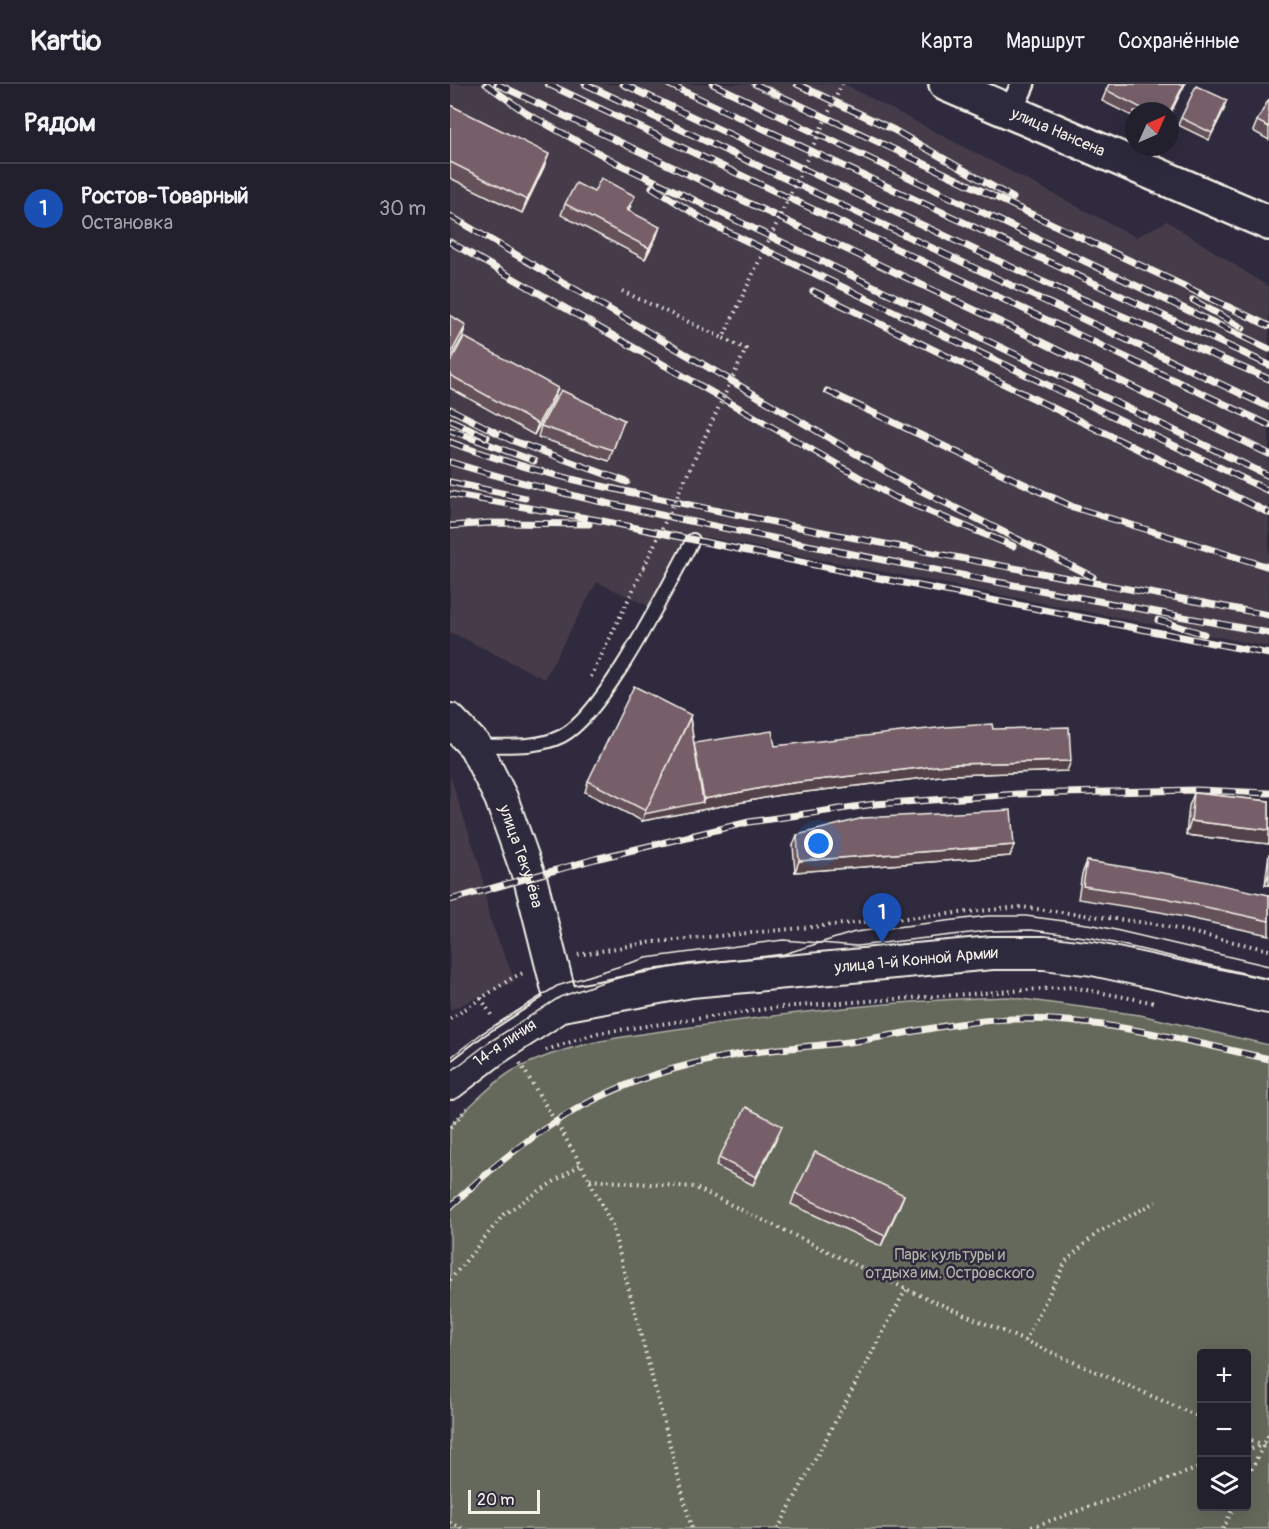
<!DOCTYPE html>
<html lang="ru">
<head>
<meta charset="utf-8">
<style>
  body { margin:0; font-family:Pangolin,sans-serif; background:#2b2836; color:#f1f3f6 }
  .controls { position:absolute; right:18px; bottom:18px; display:grid; overflow:hidden; border-radius:6px; box-shadow:0 6px 24px #0002 }
  .controls button { width:54px; height:54px; display:grid; place-items:center; padding:0; border:0; border-bottom:2px solid #403e4a; background:#23202e; color:#f1f3f6; font:30px sans-serif }
  .compass { position:absolute; left:675px; top:18px; width:54px; height:54px; border-radius:50%; background:#23202e; box-shadow:0 6px 24px #0002; rotate:45deg }
  .scale { position:absolute; left:18px; bottom:15px; width:72px; box-sizing:border-box; padding-left:6px; border:3px solid #f4f1e8; border-top:0; font-size:16px; line-height:21px; white-space:nowrap; color:#f4f1e8; -webkit-text-stroke:4px #2f2a3d; paint-order:stroke }
  .you { position:absolute; left:369px; top:760px; width:21px; height:21px; margin:-15px; border:4px solid #fff; border-radius:50%; background:#1a73e8; box-shadow:0 0 0 9px #1a73e833 }
  .badge { display:grid; place-items:center; width:39px; height:39px; border-radius:50%; background:#8c9099; color:#fff; font-size:20px; font-weight:700 }
  .pin { position:absolute; translate:-50% -50px; filter:drop-shadow(0 2px 3px #0008) }
  .pin::after { content:''; position:absolute; top:32px; width:21px; height:18px; background:inherit; clip-path:polygon(0 0,100% 0,50% 100%) }
  .list { margin:0; padding:0; list-style:none }
  h2 { display:flex; justify-content:space-between; align-items:center; height:78px; margin:0; padding:0 24px; font-size:26px }
  h2 small { font-size:20px; font-weight:400; color:#a3a3aa }
  .list li { display:grid; grid-template-columns:39px 1fr auto; gap:18px; align-items:center; box-sizing:border-box; height:90px; padding:0 24px; border-top:2px solid #403e4a }
  .list b { display:block; font-size:22px; white-space:nowrap }
  .list p { margin:0; font-size:20px; white-space:nowrap; color:#a3a3aa }
  .list em { font-size:20px; font-style:normal; color:#a3a3aa }
  .icon { flex:none; width:33px; height:33px; fill:none; stroke:currentColor; stroke-width:2; stroke-linecap:round; stroke-linejoin:round }
  .map { position:relative; flex:none; width:819px; height:1445px; overflow:hidden }
  header { display:flex; align-items:center; gap:36px; box-sizing:border-box; height:84px; padding:0 30px; background:#23202e; border-bottom:2px solid #403e4a }
  header strong { font-size:28px }
  nav { display:flex; gap:33px; margin-inline-start:auto; font-size:21px }
  main { display:flex }
  aside { flex:1; background:#23202e }
  .map>svg:first-child { display:block }
  .built { fill:#443a4a }
  .green { fill:#65695b; stroke:#acada2; stroke-width:1.5; fill-rule:evenodd }
  .lines { fill:none; stroke-linecap:round; stroke-linejoin:round }
  .service-casing { stroke:#f4f1e8; stroke-width:16 }
  .minor-casing { stroke:#f4f1e8; stroke-width:27 }
  .secondary-casing { stroke:#f4f1e8; stroke-width:36 }
  .primary-casing { stroke:#f4f1e8; stroke-width:38 }
  .path { stroke:#f4f1e8; stroke-width:4; stroke-dasharray:1.5 4.5; stroke-linecap:butt }
  .service { stroke:#2f2a3d; stroke-width:12 }
  .minor { stroke:#2f2a3d; stroke-width:22 }
  .secondary { stroke:#2f2a3d; stroke-width:32 }
  .primary { stroke:#2f2a3d; stroke-width:33 }
  .tram { stroke:#f4f1e8; stroke-width:1.5 }
  .rail-casing { stroke:#f4f1e8; stroke-width:7 }
  .rail { stroke:#2f2a3d; stroke-width:4.5; stroke-dasharray:14; stroke-linecap:butt }
  .path-bridge { stroke:#f4f1e8; stroke-width:4; stroke-dasharray:1.5 4.5; stroke-linecap:butt }
  .wall { fill:#65515a; stroke:#f4f1e8; stroke-width:1.5 }
  .shaded-wall { fill:#53424a; stroke:#f4f1e8; stroke-width:1.5 }
  .building { fill:#765e69; stroke:#f4f1e8; stroke-width:1.5 }
  .labels { text-anchor:middle; dominant-baseline:central; stroke-width:5; stroke-linejoin:round; paint-order:stroke }
  .street-label { font-size:16px; fill:#f4f1e8; stroke:#2f2a3d }
  .park-label { font-size:16px; fill:#b4b4a9; stroke:#2f2a3d }
</style>
</head>
<body>
<header>
<strong>Kartio</strong>
<nav><a>Карта</a><a>Маршрут</a><a>Сохранённые</a></nav>
</header>
<main>
<aside>
<h2>Рядом<small></small></h2>
<ul class="list">
<li><span class="badge" style="background:#1a4fb4">1</span><div><b>Ростов-Товарный</b><p>Остановка</p></div><em>30 m</em></li>
</ul>
</aside>
<div class="map">
<svg width="819" height="1445" viewBox="0 0 819 1445">
  <rect width="100%" height="100%" fill="#2f2a3d"/>
  <filter id="ink" filterUnits="userSpaceOnUse"><feTurbulence type="fractalNoise" baseFrequency=".0167" numOctaves="2"/><feDisplacementMap in="SourceGraphic" scale="12" xChannelSelector="R" yChannelSelector="G"/><feConvolveMatrix kernelMatrix="1 2 1 2 8 2 1 2 1" color-interpolation-filters="sRGB"/></filter>
  <g filter="url(#ink)">
    <g class="built">
      <polygon points="0,0 394,0 686,153 717,137 819,203 819,563 254,453 214,529 147,498 94,595 5,550 0,550"/>
      <polygon points="0,692 31,785 39,833 65,897 0,926"/>
    </g>
    <path class="green" d="M558,913L690,931L819,961V1445H0V1043C13,1028 47,995 64,986C122,956 187,951 249,942C352,927 454,916 558,913ZM752,1270H796V1422H752Z"/>
    <g class="lines">
      <defs>
        <path id="service" d="M26,662C54,661 86,665 112,652C155,630 217,502 243,456"/>
        <polyline id="minor" points="560,28 573,0"/>
        <g id="secondary">
          <path id="s1" d="M0,636L25,662L51,714L81,798L112,921"/>
          <path id="s2" d="M0,999L43,966L112,921L241,897L542,869H594L643,875L819,913"/>
        </g>
        <g id="primary">
          <path id="s3" d="M496,0L819,139"/>
        </g>
      </defs>
      <use href="#service" class="service-casing"/>
      <use href="#minor" class="minor-casing"/>
      <use href="#secondary" class="secondary-casing"/>
      <use href="#primary" class="primary-casing"/>
      <g class="path">
        <polyline points="172,207 273,254"/>
        <polyline points="141,593 194,483"/>
        <polyline points="128,871 195,859 571,823 705,840 819,866"/>
        <polyline points="31,914 43,934"/>
        <polyline points="0,935 62,894 75,888"/>
        <polyline points="96,966 148,949 330,923 621,903 706,919"/>
        <polyline points="70,979 131,1080 162,1141 242,1445"/>
        <polyline points="0,1043 20,1021"/>
        <polyline points="140,1096 244,1103 456,1205 752,1334"/>
        <polyline points="0,1196 54,1130 131,1080"/>
        <polyline points="575,1257 616,1177 647,1149 706,1118"/>
        <polyline points="796,1354 819,1363"/>
        <polyline points="796,1367 813,1361"/>
        <polyline points="796,1396 819,1350"/>
        <polyline points="0,1439 14,1445"/>
        <polyline points="328,1445 456,1205"/>
        <polyline points="576,1445 752,1383"/>
        <polyline points="773,1445 784,1422"/>
      </g>
      <use href="#service" class="service"/>
      <use href="#minor" class="minor"/>
      <use href="#secondary" class="secondary"/>
      <use href="#primary" class="primary"/>
      <g class="tram">
        <polyline points="0,974 31,950 107,902 196,874 333,856 407,862 537,847 581,846 642,854 819,895"/>
        <polyline points="0,988 38,959 110,913 150,899 197,886 334,870 405,848 538,832 576,832 644,841 819,882"/>
      </g>
      <defs>
        <g id="rail">
          <polyline points="36,0 76,29 165,78 819,392"/>
          <polyline points="47,0 567,246 819,370"/>
          <polyline points="98,0 819,341"/>
          <polyline points="135,0 819,323"/>
          <polyline points="173,0 591,197 819,295"/>
          <polyline points="218,0 819,281"/>
          <polyline points="263,0 819,265"/>
          <polyline points="305,0 819,242"/>
          <polyline points="347,0 444,46 563,114"/>
          <polyline points="202,103 259,139 819,407"/>
          <polyline points="0,132 454,398 643,493"/>
          <polyline points="0,158 444,413 563,462"/>
          <polyline points="363,207 819,429"/>
          <polyline points="743,216 793,244"/>
          <polyline points="377,307 623,423 819,483"/>
          <polyline points="0,325 61,356 177,398"/>
          <polyline points="0,336 37,353"/>
          <polyline points="0,346 84,377"/>
          <path d="M0,358C91,393 198,412 294,432C468,468 644,498 819,531"/>
          <path d="M0,378C101,409 204,430 308,451C478,486 649,517 819,549"/>
          <polyline points="0,398 75,414"/>
          <polyline points="0,410 148,436 413,491 819,570"/>
          <polyline points="0,442 39,439 139,440"/>
          <polyline points="708,536 754,550"/>
          <polyline points="0,816 145,775 299,738 425,720 568,710 746,706 819,709"/>
          <path d="M0,1123C87,1039 165,991 286,971C324,964 362,963 399,958C452,951 506,937 560,935C648,933 734,956 819,975"/>
        </g>
      </defs>
      <use href="#rail" class="rail-casing"/>
      <use href="#rail" class="rail"/>
      <polyline class="path-bridge" points="194,483 296,265 273,254 392,0"/>
    </g>
    <g class="wall">
      <polygon points="659,0 735,0 720,30 720,27 684,27 684,33 652,17"/>
      <polygon points="819,15 819,56 803,47 807,37"/>
      <polygon points="0,21 94,83 72,129 0,94"/>
      <polygon points="775,24 759,56 728,41 731,34"/>
      <polygon points="144,108 181,122 178,127 206,154 195,175 111,131 115,120"/>
      <polygon points="0,279 108,304 104,315 84,351 0,304"/>
      <polygon points="174,336 159,377 88,353 91,342"/>
      <polygon points="240,634 244,660 325,662 543,645 617,687 499,691 330,711 192,737 135,708 138,697"/>
      <polygon points="744,709 819,717 819,760 736,751 739,722"/>
      <polygon points="347,751 564,761 560,772 345,788 343,761"/>
      <polygon points="819,769 819,801 815,801"/>
      <polygon points="637,777 819,811 819,851 710,828 628,815 632,790"/>
      <polygon points="332,1042 329,1049 303,1101 266,1082 269,1074"/>
      <polygon points="345,1109 454,1111 450,1121 431,1162 341,1120"/>
    </g>
    <g class="shaded-wall">
      <polygon points="734,0 735,0 720,30 720,27"/>
      <polygon points="99,70 94,83 72,129 77,116"/>
      <polygon points="210,143 206,154 195,175 199,164"/>
      <polygon points="16,241 12,254 0,275 0,271"/>
      <polygon points="108,304 104,315 84,351 88,340"/>
      <polygon points="237,641 253,718 254,715 333,700 503,680 621,677 617,687 499,691 330,711 192,737 196,727"/>
      <polygon points="741,737 819,746 819,760 736,751"/>
      <polygon points="564,761 560,772 345,788 349,777"/>
      <polygon points="819,789 819,801 815,801"/>
      <polygon points="332,1042 329,1049 303,1101 306,1093"/>
      <polygon points="454,1111 450,1121 431,1162 435,1152"/>
    </g>
    <g class="building">
      <polygon points="659,0 734,0 720,27 697,27 656,6"/>
      <polygon points="746,2 777,16 762,49 731,34"/>
      <polygon points="819,15 819,43 807,37"/>
      <polygon points="0,21 99,70 77,116 0,78"/>
      <polygon points="151,94 185,112 177,126 210,143 199,164 115,120 126,99 144,108"/>
      <polygon points="0,231 16,241 0,271"/>
      <polygon points="14,253 108,304 88,340 0,291 0,279"/>
      <polygon points="111,306 174,336 163,366 91,342"/>
      <polygon points="184,602 241,631 196,727 138,697"/>
      <polygon points="240,634 253,718 194,730 209,699"/>
      <polygon points="542,640 543,645 619,643 621,677 503,680 333,700 254,715 244,659 322,647 325,662 496,643"/>
      <polygon points="744,709 819,717 819,746 741,737"/>
      <polygon points="561,726 564,761 349,777 347,751 413,734"/>
      <polygon points="637,777 719,790 819,811 819,837 715,814 633,802"/>
      <polygon points="296,1023 332,1042 306,1093 269,1074"/>
      <polygon points="365,1068 454,1111 435,1152 345,1109"/>
    </g>
  </g>
  <g class="labels">
    <g class="street-label">
      <text stroke="none"><textPath href="#s3" startOffset="122">улица Нансена</textPath></text>
      <text stroke="none"><textPath href="#s1" startOffset="156">улица Текучёва</textPath></text>
      <text stroke="none"><textPath href="#s2" startOffset="494">улица 1-й Конной Армии</textPath></text>
      <text stroke="none"><textPath href="#s2" startOffset="68">14-я линия</textPath></text>
    </g>
    <g class="park-label">
      <text x="500" y="1171">Парк культуры и<tspan x="500" dy="18">отдыха им. Островского</tspan></text>
    </g>
  </g>
</svg>
<div class="controls">
<button>+</button>
<button>−</button>
<button><svg class="icon" aria-label="layers" viewBox="0 0 24 24"><path d="M12 4l9 5-9 5-9-5zM3 14l9 5 9-5"/></svg></button>
</div>
<svg class="compass" viewBox="-18 -18 36 36"><path d="M0-13l5 13h-10z" fill="#e53935"/><path d="M0 13l5-13h-10z" fill="#a3a3aa"/></svg>
<div class="scale">20 m</div>
<div class="you"></div>
<div class="pin badge" style="left:432px;top:859px;background:#1a4fb4">1</div>
</div>
</main>
</body>
</html>
